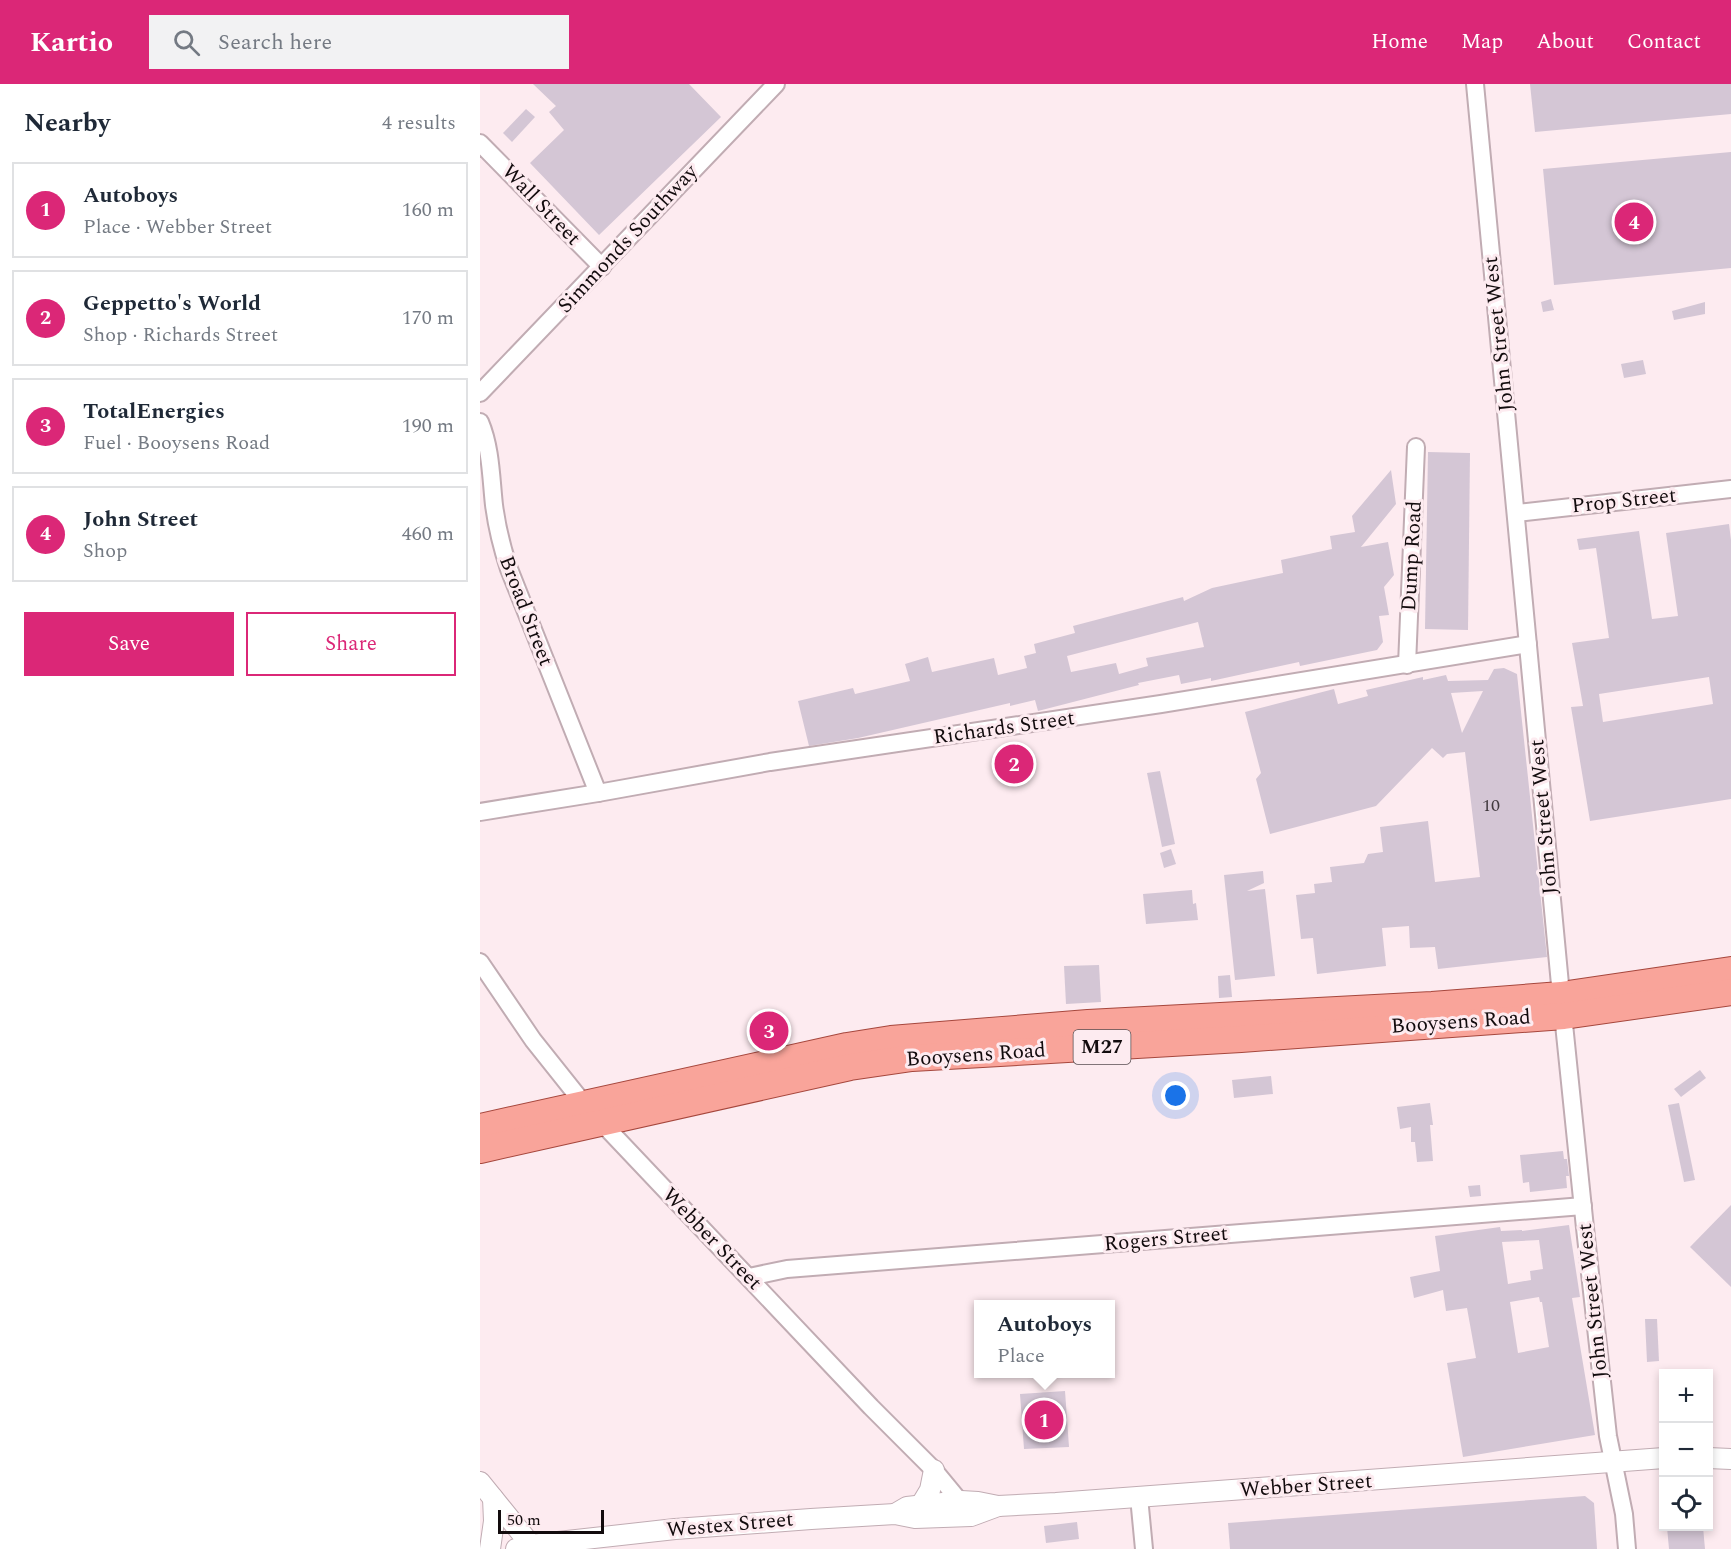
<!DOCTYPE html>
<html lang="en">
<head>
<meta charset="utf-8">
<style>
  body { margin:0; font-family:Spectral,serif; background:#f2f2f3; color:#1f2937 }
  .controls { position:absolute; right:18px; bottom:18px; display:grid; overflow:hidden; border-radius:0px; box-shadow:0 3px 9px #0003 }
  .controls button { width:54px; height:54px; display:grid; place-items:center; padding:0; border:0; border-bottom:2px solid #e0e1e3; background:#fff; color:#1f2937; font:30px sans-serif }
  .scale { position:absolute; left:18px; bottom:15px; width:106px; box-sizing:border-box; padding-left:6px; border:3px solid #120b0d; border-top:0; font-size:16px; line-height:21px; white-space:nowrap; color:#120b0d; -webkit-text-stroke:4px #fdebf0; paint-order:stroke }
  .you { position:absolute; left:696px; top:1012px; width:21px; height:21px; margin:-15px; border:4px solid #fff; border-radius:50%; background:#1a73e8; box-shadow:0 0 0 9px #1a73e833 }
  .badge { display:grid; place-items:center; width:39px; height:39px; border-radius:50%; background:#db2777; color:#fff; font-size:20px; font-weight:700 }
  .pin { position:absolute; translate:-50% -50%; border:3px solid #fff; box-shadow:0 2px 6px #0006 }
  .popup { position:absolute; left:494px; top:1216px; width:141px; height:78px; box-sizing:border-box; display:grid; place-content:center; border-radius:0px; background:#fff; filter:drop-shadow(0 2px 4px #0005); font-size:20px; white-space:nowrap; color:#747a83 }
  .popup b { font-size:22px; color:#1f2937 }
  .popup::after { content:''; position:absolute; left:50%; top:100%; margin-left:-12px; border:12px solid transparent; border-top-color:#fff }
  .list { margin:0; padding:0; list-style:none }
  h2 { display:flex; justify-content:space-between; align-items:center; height:78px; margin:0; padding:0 24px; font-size:26px }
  h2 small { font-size:20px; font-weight:400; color:#747a83 }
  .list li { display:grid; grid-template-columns:39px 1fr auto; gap:18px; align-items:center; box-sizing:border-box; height:96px; margin:0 12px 12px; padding:0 12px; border:2px solid #e0e1e3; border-radius:0px }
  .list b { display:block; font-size:22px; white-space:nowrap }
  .list p { margin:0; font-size:20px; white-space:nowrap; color:#747a83 }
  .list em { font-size:20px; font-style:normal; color:#747a83 }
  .actions { display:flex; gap:12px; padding:18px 24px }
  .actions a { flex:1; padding:14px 0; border:2px solid #db2777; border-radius:0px; text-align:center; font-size:21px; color:#db2777 }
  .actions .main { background:#db2777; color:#fff }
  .icon { flex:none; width:33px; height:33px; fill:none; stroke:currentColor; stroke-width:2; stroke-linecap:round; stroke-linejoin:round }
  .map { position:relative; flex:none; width:1251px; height:1465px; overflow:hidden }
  header { display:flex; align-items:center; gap:36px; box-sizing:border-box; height:84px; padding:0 30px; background:#db2777; color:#fff }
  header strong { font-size:28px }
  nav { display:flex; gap:33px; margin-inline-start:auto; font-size:21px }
  .search { width:420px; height:54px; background:#f2f2f3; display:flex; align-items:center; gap:15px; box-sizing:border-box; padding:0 21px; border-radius:0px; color:#747a83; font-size:22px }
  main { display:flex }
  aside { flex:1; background:#fff }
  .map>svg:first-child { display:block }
  .building { fill:#d4c6d5; fill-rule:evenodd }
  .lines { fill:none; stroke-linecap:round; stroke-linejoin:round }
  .minor-casing { stroke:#c1acb3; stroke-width:20 }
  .tertiary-casing { stroke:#c1acb3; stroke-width:22 }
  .primary-casing { stroke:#a6473d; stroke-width:28 }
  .minor { stroke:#fff; stroke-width:16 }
  .tertiary { stroke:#fff; stroke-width:20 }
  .primary { stroke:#f9a49a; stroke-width:26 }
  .labels { text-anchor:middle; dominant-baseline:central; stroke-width:6; stroke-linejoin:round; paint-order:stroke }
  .number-label { font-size:18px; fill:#423a3f }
  .shield { fill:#fdebf0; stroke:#584e51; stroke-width:1.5 }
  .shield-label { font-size:20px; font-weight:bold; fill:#120b0d }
  .street-label { font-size:21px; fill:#120b0d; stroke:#fdebf0 }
</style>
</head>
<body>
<header>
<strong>Kartio</strong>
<div class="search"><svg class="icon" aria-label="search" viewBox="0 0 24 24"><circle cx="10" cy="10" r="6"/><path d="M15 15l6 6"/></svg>Search here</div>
<nav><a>Home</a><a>Map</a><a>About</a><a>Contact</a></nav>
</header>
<main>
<aside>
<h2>Nearby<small>4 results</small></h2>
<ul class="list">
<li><span class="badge">1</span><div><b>Autoboys</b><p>Place · Webber Street</p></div><em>160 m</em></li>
<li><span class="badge">2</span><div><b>Geppetto's World</b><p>Shop · Richards Street</p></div><em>170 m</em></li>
<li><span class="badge">3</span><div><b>TotalEnergies</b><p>Fuel · Booysens Road</p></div><em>190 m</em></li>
<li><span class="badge">4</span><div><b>John Street</b><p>Shop</p></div><em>460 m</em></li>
</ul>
<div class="actions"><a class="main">Save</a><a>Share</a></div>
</aside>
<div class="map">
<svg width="1251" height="1465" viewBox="0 0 1251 1465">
  <rect width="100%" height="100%" fill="#fdebf0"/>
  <g class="building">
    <polygon points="53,0 209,0 241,33 119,151 50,79 84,46 69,28 76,22"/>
    <polygon points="1050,0 1251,0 1251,30 1055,48"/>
    <polygon points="46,25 55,33 32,58 23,49"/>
    <polygon points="1251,68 1251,184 1074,201 1063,85"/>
    <polygon points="1071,215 1074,226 1063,228 1061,218"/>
    <polygon points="1225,218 1225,230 1194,236 1192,227"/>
    <polygon points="1163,276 1166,290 1144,294 1141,280"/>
    <polygon points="948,368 990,369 988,546 945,545"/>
    <path d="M911,386L916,420L881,463L908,458L914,491L904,503L909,531L899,532L903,558L897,566L820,582L819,578L731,597V594L701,600L699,591L658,599L659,601L558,627L555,616L530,622V619L378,654L329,662L318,617L373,604L375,610L430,597L425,580L448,573L452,588L514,574L518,591L547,584L544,572L556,569L554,560L595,549L593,542L703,513L704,517L732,504L803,489L801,476L852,465L850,452L875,448L872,432ZM718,538L724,563L666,574L668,582L639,590L636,579L591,588L587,572Z"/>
    <path d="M1249,440L1251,456V715L1110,737L1091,623L1103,622L1092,559L1129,554L1116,464L1099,466L1097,455L1159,447L1172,535L1198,532L1186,449ZM1229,593L1233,620L1123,638L1119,610Z"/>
    <path d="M1024,584L1037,590L1067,873L958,885L955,863L930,864L929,842L902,844L906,882L837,890L833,854L821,855L816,811L835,809L834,800L852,798L850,783L884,779L888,770L903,768L900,743L948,737L955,798L1000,793L985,668L967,670L963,674L952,664L896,722L790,750L776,695L781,689L765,628L854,605L858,620L888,612L886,606L943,593V596L966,591L968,597L1008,596L1014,585ZM1003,607L982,649L971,609Z"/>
    <polygon points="680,687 695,760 682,763 667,689"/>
    <polygon points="691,765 696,780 684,784 680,769"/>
    <polygon points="783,787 784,799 767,807 785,805 795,892 755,896 744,791"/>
    <polygon points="712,806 713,820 716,819 718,836 666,840 663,810"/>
    <polygon points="619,881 621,918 586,920 584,882"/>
    <polygon points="750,891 752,913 739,914 738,892"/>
    <polygon points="1220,986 1226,994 1201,1013 1194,1005"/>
    <polygon points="791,992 793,1010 754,1014 752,996"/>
    <polygon points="950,1019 953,1041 950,1041 953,1077 937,1078 935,1058 931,1058 931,1043 920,1045 917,1023"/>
    <polygon points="1199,1019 1215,1096 1204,1098 1188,1021"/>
    <polygon points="1083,1067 1084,1075 1087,1075 1089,1092 1086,1092 1087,1104 1050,1108 1049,1098 1043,1099 1040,1071"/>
    <polygon points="1000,1101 1001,1112 990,1113 988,1102"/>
    <polygon points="1251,1121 1251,1203 1210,1163"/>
    <path d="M1089,1141L1100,1213L1092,1214L1115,1351L983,1373L967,1279L996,1274L987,1224L966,1227L963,1206L934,1214L930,1193L960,1187L955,1152L1020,1143L1021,1147L1042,1146V1147ZM1059,1156L1063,1185L1050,1187L1051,1196L1028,1200L1022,1158ZM1059,1213L1060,1218H1062L1069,1263L1038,1269L1030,1218Z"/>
    <polygon points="1165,1235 1177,1235 1179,1277 1167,1278"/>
    <polygon points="585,1307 589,1363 544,1365 540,1310"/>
    <polygon points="1105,1412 1114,1419 1117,1465 750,1465 748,1439"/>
    <polygon points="597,1438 599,1455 566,1459 564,1442"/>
    <polygon points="1187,1443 1223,1443 1225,1465 1189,1465"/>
  </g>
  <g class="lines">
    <defs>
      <g id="minor">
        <polyline points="995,0 1081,911 1105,1144 1128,1352 1144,1430 1147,1465"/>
        <polyline points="0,59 122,183"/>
        <polyline points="0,309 296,0"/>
        <path d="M0,338C11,364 11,394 14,421C17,444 22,464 29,485L118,709"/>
        <polyline points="1037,429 1251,405"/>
        <polyline points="927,581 936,363"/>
        <polyline points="0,728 118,709 290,678 681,620 1048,560"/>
        <polyline points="0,878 53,956 104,1020 391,1323 454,1386 487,1426"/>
        <polyline points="269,1193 307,1185 1103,1122"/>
        <polyline points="659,1413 664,1465"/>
      </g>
      <g id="tertiary">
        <polyline points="1228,1374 1251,1375"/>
        <polyline points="0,1398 51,1461"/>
        <polyline points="441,1421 450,1406 454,1386"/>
        <polyline points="415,1430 427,1423 481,1417 498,1418 518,1422 576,1419 1184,1374"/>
        <polyline points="10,1465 14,1437 13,1414"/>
        <polyline points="36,1465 51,1461 195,1445 331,1435 415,1430 435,1434 491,1432 518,1422"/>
      </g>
      <g id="primary">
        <polyline points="0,1043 367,962 411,955 608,939 952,921 1081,911 1251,886"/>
        <polyline points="0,1066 370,983 432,974 761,955 1084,932 1251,908"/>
      </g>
    </defs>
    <use href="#minor" class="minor-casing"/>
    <use href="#tertiary" class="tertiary-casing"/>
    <use href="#primary" class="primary-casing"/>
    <use href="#minor" class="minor"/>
    <use href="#tertiary" class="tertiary"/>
    <use href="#primary" class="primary"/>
  </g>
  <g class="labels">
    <g class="number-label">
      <text x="1011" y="721">10</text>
    </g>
    <rect class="shield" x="593.5" y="946" width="57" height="34" rx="4.5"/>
    <g class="shield-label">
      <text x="622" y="963">M27</text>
    </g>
    <g class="street-label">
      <text transform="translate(61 121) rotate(46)">Wall Street</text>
      <text transform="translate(148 155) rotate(-47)">Simmonds Southway</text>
      <text transform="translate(1019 250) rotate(-96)">John Street West</text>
      <text transform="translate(1144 417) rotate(-6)">Prop Street</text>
      <text transform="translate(932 472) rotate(-87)">Dump Road</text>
      <text transform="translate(46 527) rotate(69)">Broad Street</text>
      <text transform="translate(524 644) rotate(-8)">Richards Street</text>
      <text transform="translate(1064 733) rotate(-95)">John Street West</text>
      <text transform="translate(981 938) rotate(-4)">Booysens Road</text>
      <text transform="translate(496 971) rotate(-4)">Booysens Road</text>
      <text transform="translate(232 1155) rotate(46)">Webber Street</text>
      <text transform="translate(686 1155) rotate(-5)">Rogers Street</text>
      <text transform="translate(1113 1217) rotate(-96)">John Street West</text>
      <text transform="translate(826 1402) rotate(-4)">Webber Street</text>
      <text transform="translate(250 1441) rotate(-5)">Westex Street</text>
    </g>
  </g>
</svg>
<div class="controls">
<button>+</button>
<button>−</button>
<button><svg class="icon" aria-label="locate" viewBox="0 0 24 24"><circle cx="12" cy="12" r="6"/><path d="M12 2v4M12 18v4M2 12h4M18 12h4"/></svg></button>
</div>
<div class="scale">50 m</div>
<div class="you"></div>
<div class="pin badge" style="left:564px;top:1336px">1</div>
<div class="popup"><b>Autoboys</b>Place</div>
<div class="pin badge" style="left:534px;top:680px">2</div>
<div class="pin badge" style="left:289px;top:947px">3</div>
<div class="pin badge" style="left:1154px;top:138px">4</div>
</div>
</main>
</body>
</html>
